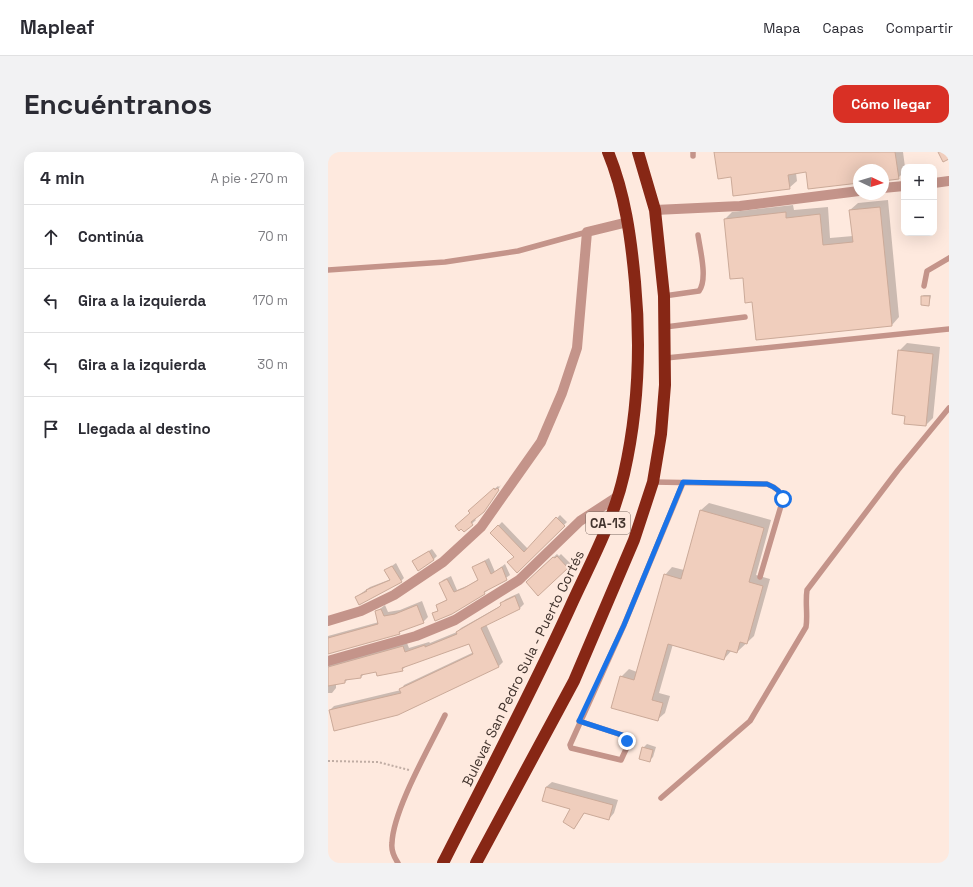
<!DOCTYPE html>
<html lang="es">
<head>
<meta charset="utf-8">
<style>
  body { margin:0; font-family:"Space Grotesk",sans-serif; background:#f2f2f3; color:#2b2b33 }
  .controls { position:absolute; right:12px; top:12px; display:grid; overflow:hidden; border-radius:8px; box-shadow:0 4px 16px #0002 }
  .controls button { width:36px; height:36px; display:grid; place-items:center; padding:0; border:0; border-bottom:1px solid #e1e1e2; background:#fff; color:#2b2b33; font:20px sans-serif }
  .compass { position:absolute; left:525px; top:12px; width:36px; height:36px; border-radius:50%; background:#fff; box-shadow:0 4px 16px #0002; rotate:94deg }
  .stop { position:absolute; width:12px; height:12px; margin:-9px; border:3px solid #1a73e8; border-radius:50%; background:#fff }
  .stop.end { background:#1a73e8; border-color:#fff; box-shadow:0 1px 4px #0008 }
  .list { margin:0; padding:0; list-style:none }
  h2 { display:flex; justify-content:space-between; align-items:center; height:52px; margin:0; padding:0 16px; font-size:17px }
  h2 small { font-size:13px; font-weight:400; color:#7c7c81 }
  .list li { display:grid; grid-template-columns:26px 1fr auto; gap:12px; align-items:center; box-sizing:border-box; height:64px; padding:0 16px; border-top:1px solid #e1e1e2 }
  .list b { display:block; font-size:15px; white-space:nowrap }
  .list em { font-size:13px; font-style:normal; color:#7c7c81 }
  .icon { flex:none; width:22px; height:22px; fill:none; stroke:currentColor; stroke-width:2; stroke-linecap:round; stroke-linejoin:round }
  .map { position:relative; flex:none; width:621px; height:711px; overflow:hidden; border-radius:12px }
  header { display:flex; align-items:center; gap:24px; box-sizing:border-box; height:56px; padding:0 20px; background:#fff; border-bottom:1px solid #e1e1e2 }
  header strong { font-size:19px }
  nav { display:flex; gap:22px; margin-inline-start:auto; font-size:14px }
  .intro { display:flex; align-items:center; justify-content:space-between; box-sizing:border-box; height:96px; padding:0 24px }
  h1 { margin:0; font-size:28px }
  .button { padding:10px 18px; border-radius:12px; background:#d93025; color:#fff; font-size:14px; font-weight:700 }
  main { display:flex; gap:24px; padding:0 24px }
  aside { flex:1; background:#fff; border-radius:12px; box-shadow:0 4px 16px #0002 }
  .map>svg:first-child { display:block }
  .shadow { fill:#0003 }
  .building { fill:#f0cebd; stroke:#cbaa99 }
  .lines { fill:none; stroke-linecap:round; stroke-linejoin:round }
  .path { stroke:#c0ada4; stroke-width:2; stroke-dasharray:2 2; stroke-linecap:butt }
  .lane { stroke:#c4948a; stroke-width:5.5 }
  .street { stroke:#c4948a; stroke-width:10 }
  .highway { stroke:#872715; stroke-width:12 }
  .route { stroke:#1a73e8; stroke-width:5 }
  .labels { text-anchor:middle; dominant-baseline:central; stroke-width:4; stroke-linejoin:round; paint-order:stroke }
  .shield { fill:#fee9de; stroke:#7a6a63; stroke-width:1 }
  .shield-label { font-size:13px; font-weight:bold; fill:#42342e }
  .street-label { font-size:14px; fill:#42342e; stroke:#fee9de }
</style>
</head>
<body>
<header>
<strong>Mapleaf</strong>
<nav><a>Mapa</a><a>Capas</a><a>Compartir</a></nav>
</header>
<div class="intro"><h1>Encuéntranos</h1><a class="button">Cómo llegar</a></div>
<main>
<aside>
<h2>4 min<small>A pie · 270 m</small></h2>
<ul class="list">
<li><svg class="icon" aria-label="ahead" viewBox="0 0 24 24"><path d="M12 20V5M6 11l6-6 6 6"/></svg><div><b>Continúa</b></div><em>70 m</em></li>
<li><svg class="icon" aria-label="left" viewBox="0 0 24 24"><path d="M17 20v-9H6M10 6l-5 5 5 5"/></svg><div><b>Gira a la izquierda</b></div><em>170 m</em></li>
<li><svg class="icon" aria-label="left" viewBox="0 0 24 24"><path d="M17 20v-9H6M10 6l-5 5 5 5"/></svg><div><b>Gira a la izquierda</b></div><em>30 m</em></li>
<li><svg class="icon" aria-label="arrive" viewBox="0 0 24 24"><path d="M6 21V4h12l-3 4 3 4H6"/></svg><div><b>Llegada al destino</b></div></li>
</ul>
</aside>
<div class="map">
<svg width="621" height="711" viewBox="0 0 621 711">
  <rect width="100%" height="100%" fill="#fee9de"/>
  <g class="shadow">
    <polygon points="387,0 575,0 577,15 576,20 570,26 555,28 555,18 531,18 531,30 479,19 468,21 469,29 461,36"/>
    <polygon points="560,48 571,165 564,173 425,149 397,67 404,60 465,53 466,58 500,55 502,86 525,84 522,58 530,51"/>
    <polygon points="596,143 603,143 601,152 594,144"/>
    <polygon points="579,191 612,195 605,266 598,273 578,263 571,199"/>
    <polygon points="173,333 159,355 146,366 148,368 136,379 145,355 170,334 171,335"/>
    <polygon points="381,351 443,368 428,423 442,427 426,484 409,500 404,498 396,507 345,492 331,541 342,544 337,561 329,568 293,525 301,517 309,520 337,423 344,415 356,418 373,358"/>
    <polygon points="232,363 239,370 189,419 187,405 163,381 174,370 200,397"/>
    <polygon points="104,397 109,404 105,408 85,409"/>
    <polygon points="229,402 231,404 233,402 243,412 210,442 199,430"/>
    <polygon points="161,406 167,420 177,412 182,423 156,441 105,462 111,457 109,453 120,447 112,432 115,428 123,424 129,438 141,433 151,427 145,415"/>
    <polygon points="68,411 76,426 73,429 28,445 42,435 63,427 58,418"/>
    <polygon points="191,441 196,452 192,456 158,472 175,510 171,514 70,562 2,558 6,554 73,538 76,533 146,500 142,491 79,513 74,518 49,518 36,522 33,525 20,527 17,530 8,531 8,536 4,541 0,541 0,509 79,491 81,496 101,490 102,491 129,480 133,476 174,453 173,451 178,447"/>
    <polygon points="94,449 100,465 95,470 74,478 71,481 0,501 0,484 51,470 48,460 57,453 60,460 72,458"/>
    <polygon points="319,592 328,595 325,605 321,609 315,596"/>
    <polygon points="224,630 290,648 286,661 281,667 257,660 246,676 244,656 218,635"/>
  </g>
  <g class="building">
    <polygon points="386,0 567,0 571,27 555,29 555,18 531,18 531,31 480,37 478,20 460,23 462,37 405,44 403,25 390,27"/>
    <polygon points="610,0 621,0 621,7 615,10"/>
    <polygon points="552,55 564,174 428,188 424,150 417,151 415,126 402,127 396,67 458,60 458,66 492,62 495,93 525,90 521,58"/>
    <polygon points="593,144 602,144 601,154 593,153"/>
    <polygon points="570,198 605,202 598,274 576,272 577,264 564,262"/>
    <polygon points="166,336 167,338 169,336 171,338 156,360 143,370 145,373 136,380 133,377 131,379 127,374 142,361 140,359"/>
    <polygon points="372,358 436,376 421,430 435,434 419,492 412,490 409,501 399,498 396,508 340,492 324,548 335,551 330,569 283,556 292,524 306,528 336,422 353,427"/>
    <polygon points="228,365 237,374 189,421 179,410 186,405 162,381 170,373 196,400"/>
    <polygon points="101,399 106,408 90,419 84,409"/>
    <polygon points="229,404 240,416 210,444 198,430 225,405 227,406"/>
    <polygon points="157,409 163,422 174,415 179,428 156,440 157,442 124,462 107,469 104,461 110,459 108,453 119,448 111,431 119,427 126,440 136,436 150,428 144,415"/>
    <polygon points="64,414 74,430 31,453 27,445 39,439 38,438 62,428 56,418"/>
    <polygon points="187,444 192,457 153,476 171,515 70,563 6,579 1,558 73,541 71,537 145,502 141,492 74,516 75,519 49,524 48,520 33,523 33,526 17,528 17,531 0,534 0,515 75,494 77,500 97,493 97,495 129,482 128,480 171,455 173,453 172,451"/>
    <polygon points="89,453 96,471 71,480 72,482 0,502 0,486 50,472 47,459 53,457 56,464 67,462"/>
    <polygon points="314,595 325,598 322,610 311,607"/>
    <polygon points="218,635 285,653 281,668 256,661 246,677 235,670 242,657 214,649"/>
  </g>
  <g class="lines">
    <polyline class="path" points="0,609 50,610 81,618"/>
    <g class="lane">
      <polyline points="365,0 365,4"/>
      <polyline points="0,118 117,110 190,99 259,80"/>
      <polyline points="596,134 599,119 621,106"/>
      <path d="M336,144L371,139C380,127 372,98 370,83"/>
      <polyline points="337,175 417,165"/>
      <polyline points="338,206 621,177"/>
      <path d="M325,330L439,332C447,335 453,339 455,347L432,425"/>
      <polyline points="251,569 297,584 300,593 293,608 243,596 242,593 296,473 355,331"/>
      <path d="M333,646L422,569L478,475C480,463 477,451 479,438L570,318L621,256"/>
      <path d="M70,711C66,705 63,698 64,691C65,658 102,594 117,563"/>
    </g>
    <g class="street">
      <polyline points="606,31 621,29"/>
      <polyline points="555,36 576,34"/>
      <polyline points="327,58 412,54 531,39"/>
      <polyline points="0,469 33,459 66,443 115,410 153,375 213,290 234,241 249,196 259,80 300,70"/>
      <polyline points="0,509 88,484 127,468 191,428 252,369 289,345"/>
    </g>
    <g class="highway">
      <path d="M115,711C159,624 205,538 245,449C264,408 286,367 296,322C310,260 313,194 307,130C303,86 297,41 280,0"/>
      <polyline points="148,711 246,529 306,388 325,330 333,282 337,233 336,144 327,58 310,0"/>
    </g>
  </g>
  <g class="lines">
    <path class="route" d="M299,589L297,584L251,569L296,473L355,330L439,332C447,335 453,339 455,347"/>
  </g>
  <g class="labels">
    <rect class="shield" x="258" y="360" width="44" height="22" rx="3"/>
    <g class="shield-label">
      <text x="280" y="371">CA-13</text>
    </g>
    <g class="street-label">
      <text transform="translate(195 516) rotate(-64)">Bulevar San Pedro Sula - Puerto Cortés</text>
    </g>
  </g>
</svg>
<div class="controls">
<button>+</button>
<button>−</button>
</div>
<svg class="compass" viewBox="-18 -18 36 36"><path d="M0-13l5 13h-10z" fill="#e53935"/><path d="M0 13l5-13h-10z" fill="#7c7c81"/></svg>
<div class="stop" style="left:455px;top:347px"></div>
<div class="stop end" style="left:299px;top:589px"></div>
</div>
</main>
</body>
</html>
